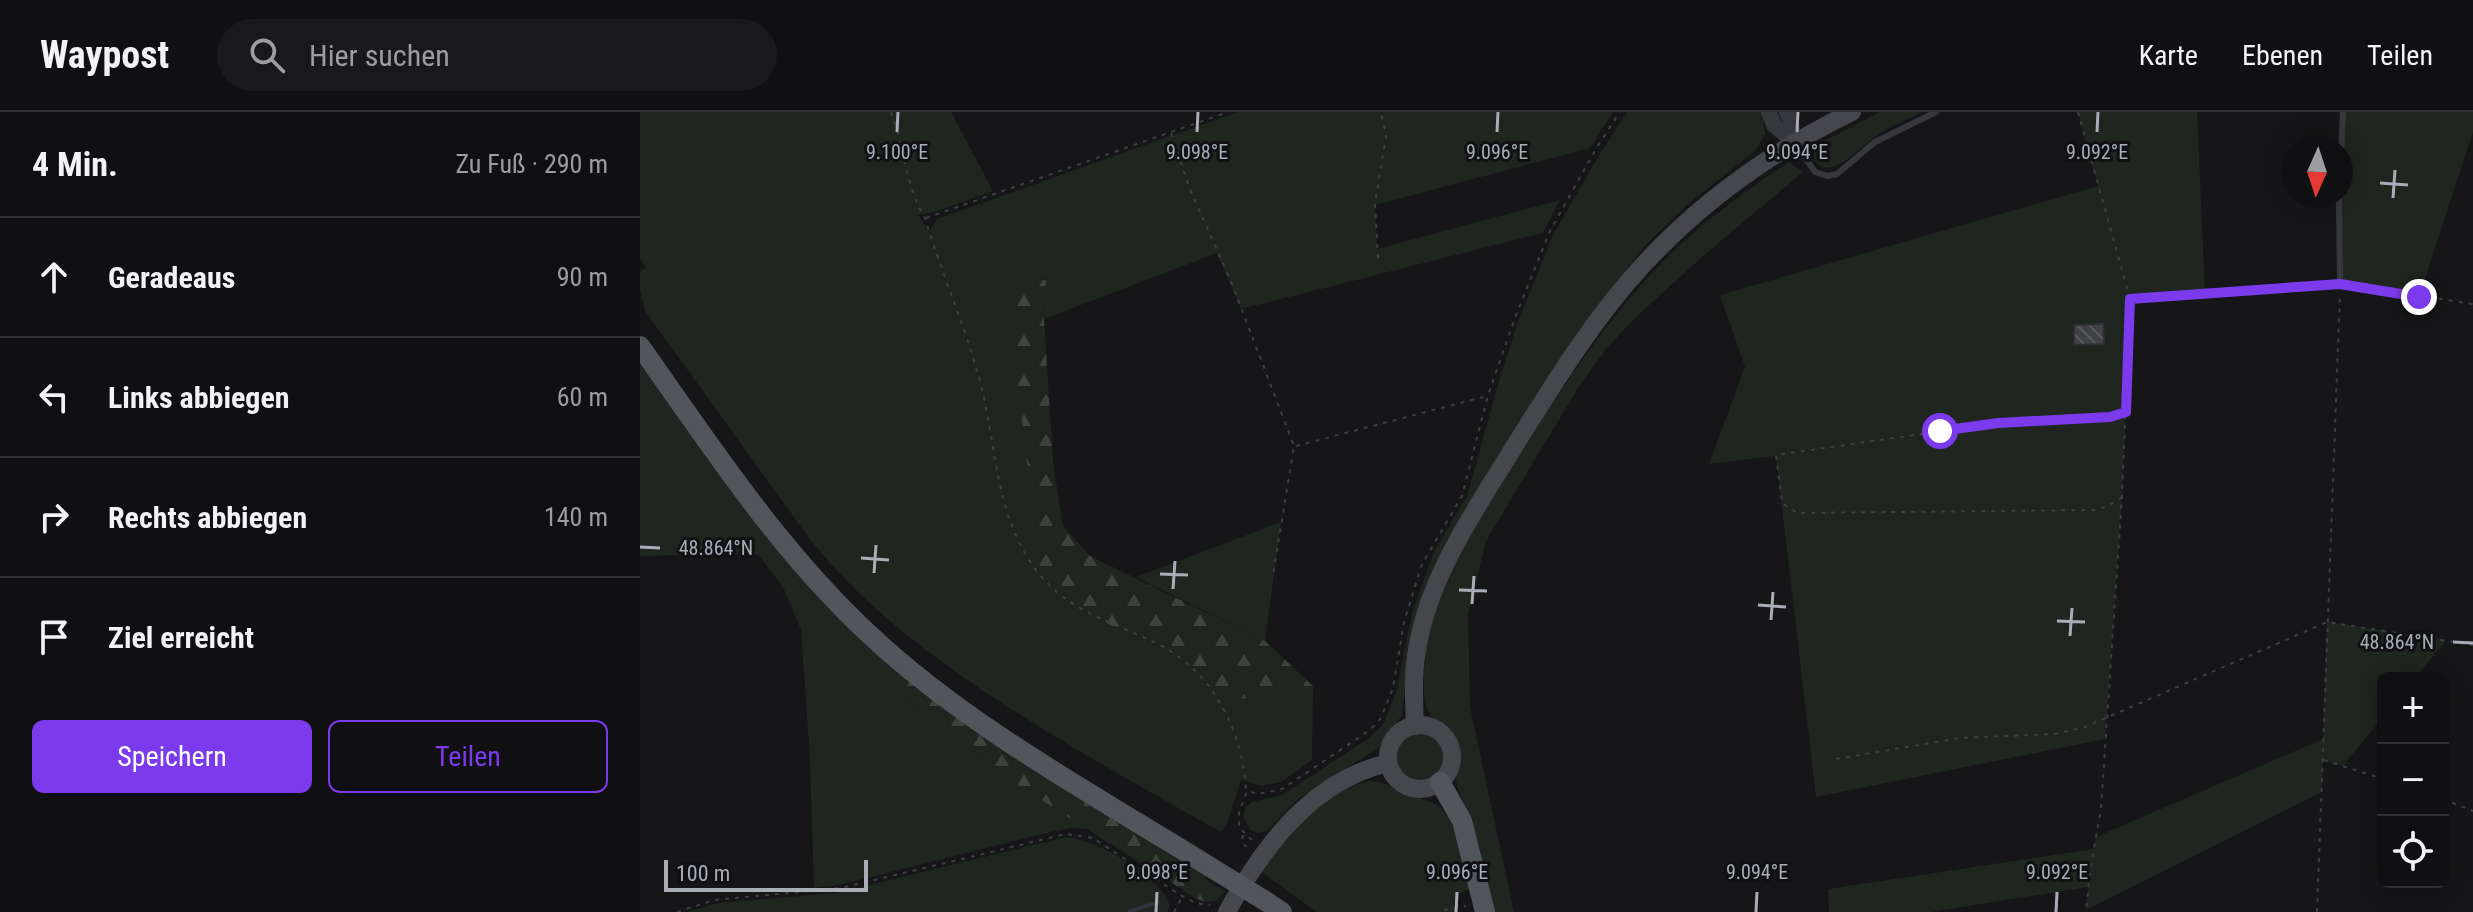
<!DOCTYPE html>
<html lang="de">
<head>
<meta charset="utf-8">
<style>
  body { margin:0; font-family:"Roboto Condensed",sans-serif; background:#19191b; color:#f1f3f6 }
  .controls { position:absolute; right:24px; bottom:24px; display:grid; overflow:hidden; border-radius:12px; box-shadow:0 4px 20px #0003 }
  .controls button { width:72px; height:72px; display:grid; place-items:center; padding:0; border:0; border-bottom:2px solid #303032; background:#101012; color:#f1f3f6; font:40px sans-serif }
  .compass { position:absolute; left:1641px; top:24px; width:72px; height:72px; border-radius:50%; background:#101012; box-shadow:0 4px 20px #0003; rotate:183deg }
  .scale { position:absolute; left:24px; bottom:20px; width:204px; box-sizing:border-box; padding-left:8px; border:4px solid #a8adb8; border-top:0; font-size:22px; line-height:28px; white-space:nowrap; color:#a8adb8; -webkit-text-stroke:6px #111113; paint-order:stroke }
  .stop { position:absolute; width:24px; height:24px; margin:-18px; border:6px solid #7c3aed; border-radius:50%; background:#fff }
  .stop.end { background:#7c3aed; border-color:#fff; box-shadow:0 2px 8px #0008 }
  .list { margin:0; padding:0; list-style:none }
  h2 { display:flex; justify-content:space-between; align-items:center; height:104px; margin:0; padding:0 32px; font-size:34px }
  h2 small { font-size:26px; font-weight:400; color:#9c9d9f }
  .list li { display:grid; grid-template-columns:52px 1fr auto; gap:24px; align-items:center; box-sizing:border-box; height:120px; padding:0 32px; border-top:2px solid #303032 }
  .list b { display:block; font-size:30px; white-space:nowrap }
  .list em { font-size:26px; font-style:normal; color:#9c9d9f }
  .actions { display:flex; gap:16px; padding:24px 32px }
  .actions a { flex:1; padding:18px 0; border:2px solid #7c3aed; border-radius:12px; text-align:center; font-size:28px; color:#7c3aed }
  .actions .main { background:#7c3aed; color:#fff }
  .icon { flex:none; width:44px; height:44px; fill:none; stroke:currentColor; stroke-width:2; stroke-linecap:round; stroke-linejoin:round }
  .map { position:relative; flex:none; width:1833px; height:800px; overflow:hidden }
  header { display:flex; align-items:center; gap:48px; box-sizing:border-box; height:112px; padding:0 40px; background:#101012; border-bottom:2px solid #303032 }
  header strong { font-size:38px }
  nav { display:flex; gap:44px; margin-inline-start:auto; font-size:28px }
  .search { width:560px; height:72px; background:#19191b; display:flex; align-items:center; gap:20px; box-sizing:border-box; padding:0 28px; border-radius:44px; color:#9c9d9f; font-size:30px }
  main { display:flex }
  aside { flex:1; background:#101012 }
  .map>svg:first-child { display:block }
  .green { fill:#1e261f }
  .forest { fill:url(#forest-firs) }
  .lines { fill:none; stroke-linecap:round; stroke-linejoin:round }
  .stream { stroke:#2c353c; stroke-width:4 }
  .building { fill:url(#building-back-hatch); stroke:#303034; stroke-width:2 }
  .path { stroke:#3d3f44; stroke-width:2; stroke-dasharray:4 6; stroke-linecap:butt }
  .service { stroke:#37383d; stroke-width:6 }
  .tertiary { stroke:#37383d; stroke-width:16 }
  .secondary { stroke:#45474d; stroke-width:18 }
  .primary { stroke:#53555c; stroke-width:20 }
  .primary-bridge { stroke:#53555c; stroke-width:20 }
  .route { stroke:#7c3aed; stroke-width:10 }
  .ticks { fill:none; stroke:#a8adb8; stroke-width:3 }
  .ticks-label { font-size:20px; text-anchor:middle; fill:#a8adb8; stroke:#111113; stroke-width:6; stroke-linejoin:round; paint-order:stroke }
</style>
</head>
<body>
<header>
<strong>Waypost</strong>
<div class="search"><svg class="icon" aria-label="search" viewBox="0 0 24 24"><circle cx="10" cy="10" r="6"/><path d="M15 15l6 6"/></svg>Hier suchen</div>
<nav><a>Karte</a><a>Ebenen</a><a>Teilen</a></nav>
</header>
<main>
<aside>
<h2>4 Min.<small>Zu Fuß · 290 m</small></h2>
<ul class="list">
<li><svg class="icon" aria-label="ahead" viewBox="0 0 24 24"><path d="M12 20V5M6 11l6-6 6 6"/></svg><div><b>Geradeaus</b></div><em>90 m</em></li>
<li><svg class="icon" aria-label="left" viewBox="0 0 24 24"><path d="M17 20v-9H6M10 6l-5 5 5 5"/></svg><div><b>Links abbiegen</b></div><em>60 m</em></li>
<li><svg class="icon" aria-label="right" viewBox="0 0 24 24"><path d="M7 20v-9h11M14 6l5 5-5 5"/></svg><div><b>Rechts abbiegen</b></div><em>140 m</em></li>
<li><svg class="icon" aria-label="arrive" viewBox="0 0 24 24"><path d="M6 21V4h12l-3 4 3 4H6"/></svg><div><b>Ziel erreicht</b></div></li>
</ul>
<div class="actions"><a class="main">Speichern</a><a>Teilen</a></div>
</aside>
<div class="map">
<svg width="1833" height="800" viewBox="0 0 1833 800">
  <defs>
    <pattern id="forest-firs" width="22" height="20" patternUnits="userSpaceOnUse" patternTransform="scale(2)"><rect width="22" height="20" fill="#1e261f"/><path d="M5 1l3.5 6h-7zM16 11l3.5 6h-7z" fill="#3c433d"/></pattern>
    <pattern id="building-back-hatch" width="6" height="6" patternUnits="userSpaceOnUse" patternTransform="scale(2)"><rect width="6" height="6" fill="#404145"/><path d="M-1 5l2 2M0 0l6 6M5-1l2 2" fill="none" stroke="#595a5e"/></pattern>
  </defs>
  <rect width="100%" height="100%" fill="#161618"/>
  <g class="green">
    <path d="M0,0H311L353,79L295,100L278,103L289,119L297,107L598,0H973L950,36L735,93L737,137L920,88L903,121L601,197L577,141L404,207L406,167L402,168L396,426L399,462C418,480 436,496 459,508C487,522 518,529 543,549C558,560 569,576 580,591L673,574L672,648L641,670L621,674L601,668L587,712L581,720C524,688 467,656 411,622C322,567 235,509 169,426L5,199L0,178V160L6,155L0,147Z"/>
    <polygon points="987,0 1122,0 1125,22 1115,39 1048,92 1003,136 937,221 822,404 790,464 769,543 762,603 738,636 658,687 627,719 618,721 610,718 603,704 606,695 612,690 642,683 729,626 744,611 757,577 772,501 794,440 827,384 860,265 879,207 913,123 958,45"/>
    <path d="M1240,0H1282C1267,8 1250,14 1236,24C1222,33 1193,68 1177,51C1172,45 1174,39 1176,33Z"/>
    <polygon points="1438,0 1557,0 1565,181 1490,187 1482,385 1465,627 1176,685 1136,344 1069,352 1105,255 1080,183 1458,74"/>
    <polygon points="1703,0 1833,0 1833,20 1779,185 1700,172"/>
    <path d="M1149,50L1163,60L1063,144L996,205L966,237L938,276L846,429L828,503L830,595L874,800H854C847,768 839,737 830,706C826,694 817,679 816,667C814,654 821,645 816,631C812,618 800,615 792,605C783,595 784,577 784,565C784,489 831,422 869,361C912,290 957,220 1013,160C1053,117 1100,82 1149,50Z"/>
    <polygon points="0,248 134,432 187,495 253,556 248,573 364,664 449,717 431,716 411,720 203,772 174,776 170,647 161,518 144,477 118,442 0,444"/>
    <polygon points="641,410 625,529 496,465"/>
    <polygon points="1687,510 1806,528 1775,566 1743,566 1743,605 1703,654 1683,648 1682,680 1446,798 1448,775 1291,800 1189,800 1188,777 1454,737 1456,725 1683,627"/>
    <circle cx="780" cy="646" r="24"/>
    <path d="M729,669C746,669 748,675 763,681C773,686 783,686 793,691C817,704 825,751 831,776L819,782L813,790L816,800H677L620,759C651,722 679,681 729,669Z"/>
    <path d="M426,725C455,727 524,765 530,794L527,800H47L79,791L196,781Z"/>
  </g>
  <g class="forest">
    <path d="M406,168L404,207L413,351L423,414L450,444L625,529L673,574L580,591C569,577 558,560 543,549C518,529 487,522 459,508C436,496 418,480 399,462L376,253V171Z"/>
    <path d="M253,556C349,635 458,697 564,763L570,771L585,779C579,790 569,792 557,787L364,664L248,573Z"/>
  </g>
  <g class="lines">
    <polyline class="stream" points="489,800 518,790"/>
  </g>
  <polygon class="building" points="1463,212 1464,232 1434,233 1434,213"/>
  <g class="lines">
    <g class="path">
      <path d="M251,0C264,34 266,76 285,106C301,159 323,209 338,262C357,328 353,401 396,458C429,501 474,510 520,533C573,560 603,620 606,678"/>
      <polyline points="1438,0 1490,187 1482,385 1461,697 1450,759 1446,800"/>
      <polyline points="531,21 549,75 592,172 654,334 633,463"/>
      <polyline points="286,106 588,0"/>
      <polyline points="738,146 735,92 746,24 741,0"/>
      <polyline points="1710,173 1833,192"/>
      <polyline points="1491,186 1688,173"/>
      <polyline points="656,334 847,284"/>
      <polyline points="1482,385 1470,393 1456,398 1157,401 1142,391 1136,343 1358,311 1470,305 1484,300"/>
      <polyline points="1196,647 1320,626 1415,622 1445,615 1687,510 1833,533"/>
      <polyline points="1684,648 1743,667"/>
      <polyline points="1803,687 1833,699"/>
      <polyline points="603,723 602,728 606,735"/>
      <polyline points="612,728 599,715 599,700 607,679 618,682 642,677 717,627 733,615 741,606 753,576 764,510 782,452 822,384 848,283 876,203 910,119 957,35 980,0"/>
      <polyline points="804,798 826,794"/>
      <polyline points="37,800 74,788 201,776 426,722 453,726 542,784 556,791 570,793"/>
      <polyline points="534,800 542,785"/>
      <polyline points="1677,800 1700,181"/>
    </g>
    <g class="service">
      <polyline points="1156,33 1175,60 1187,64 1197,62 1235,30 1296,0"/>
      <polyline points="1701,42 1703,0"/>
      <polyline points="1699,84 1700,172"/>
    </g>
    <g class="tertiary">
      <polyline points="1129,0 1134,13 1154,30"/>
      <polyline points="1147,0 1150,7 1154,30"/>
    </g>
    <g class="secondary">
      <circle cx="780" cy="645" r="32"/>
      <path d="M775,614C774,594 773,573 775,553C783,471 832,404 874,335C913,273 953,207 1003,153C1062,89 1134,38 1212,0"/>
      <path d="M587,800C623,735 671,669 748,651"/>
    </g>
    <g class="primary">
      <path d="M0,234C71,334 139,439 230,523C329,616 460,686 575,758"/>
      <polyline points="800,670 822,709 845,800"/>
      <polyline points="627,790 642,800"/>
    </g>
    <polyline class="primary-bridge" points="575,758 627,790"/>
  </g>
  <g class="lines">
    <polyline class="route" points="1300,319 1358,311 1470,305 1486,300 1490,187 1700,172 1779,185"/>
  </g>
  <path class="ticks" d="M257,20L258,0M557,20L558,0M857,20L858,0M1157,20L1158,0M1457,20L1458,0M1740,71L1768,73M1753,86L1755,58M0,435L20,436M221,446L249,448M234,461L236,433M520,462L548,463M533,477L535,449M819,478L847,479M832,492L834,464M1118,493L1146,495M1131,508L1133,480M1417,509L1445,510M1430,524L1432,496M1813,530L1833,531M516,800L517,780M816,800L817,780M1116,800L1117,780M1416,800L1417,780"/>
  <g class="ticks-label">
    <text x="257" y="47">9.100°E</text>
    <text x="557" y="47">9.098°E</text>
    <text x="857" y="47">9.096°E</text>
    <text x="1157" y="47">9.094°E</text>
    <text x="1457" y="47">9.092°E</text>
    <text x="76" y="443">48.864°N</text>
    <text x="1757" y="537">48.864°N</text>
    <text x="517" y="767">9.098°E</text>
    <text x="817" y="767">9.096°E</text>
    <text x="1117" y="767">9.094°E</text>
    <text x="1417" y="767">9.092°E</text>
  </g>
</svg>
<div class="controls">
<button>+</button>
<button>−</button>
<button><svg class="icon" aria-label="locate" viewBox="0 0 24 24"><circle cx="12" cy="12" r="6"/><path d="M12 2v4M12 18v4M2 12h4M18 12h4"/></svg></button>
</div>
<svg class="compass" viewBox="-18 -18 36 36"><path d="M0-13l5 13h-10z" fill="#e53935"/><path d="M0 13l5-13h-10z" fill="#9c9d9f"/></svg>
<div class="scale">100 m</div>
<div class="stop" style="left:1300px;top:319px"></div>
<div class="stop end" style="left:1779px;top:185px"></div>
</div>
</main>
</body>
</html>
